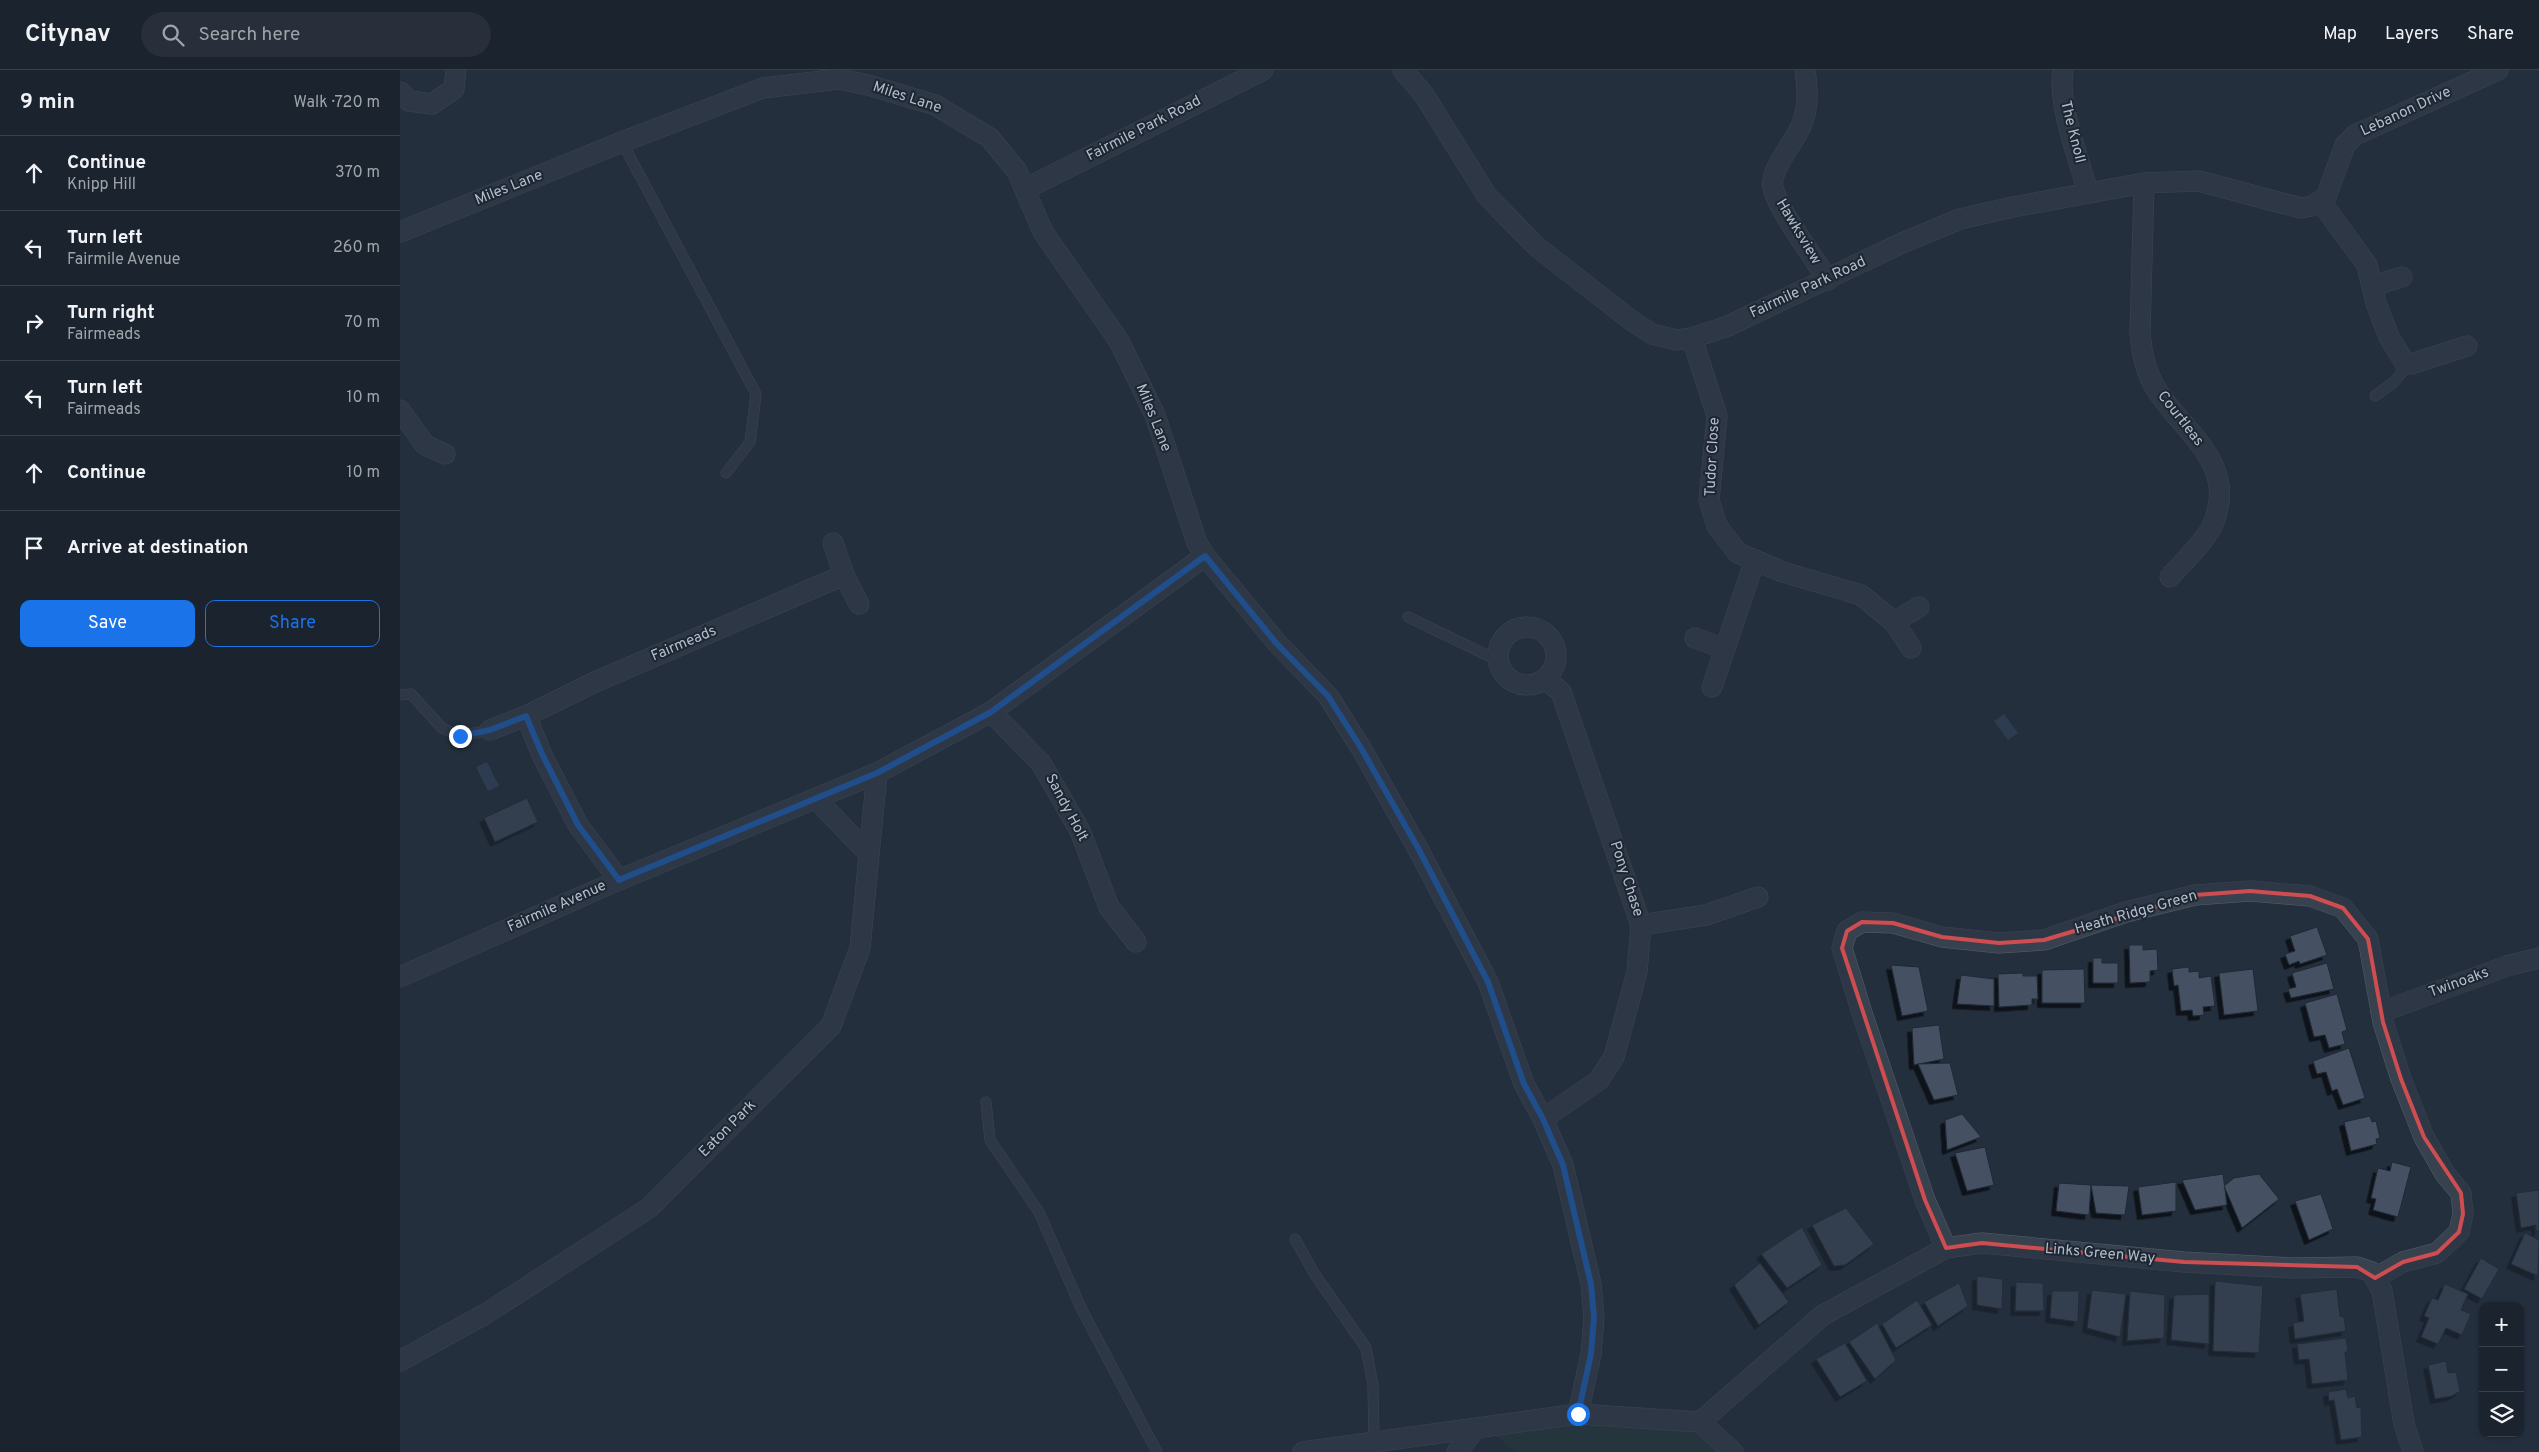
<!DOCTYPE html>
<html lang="en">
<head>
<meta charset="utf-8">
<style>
  body { margin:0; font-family:Overpass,sans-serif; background:#282f3a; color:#f1f3f6 }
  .controls { position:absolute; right:15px; bottom:15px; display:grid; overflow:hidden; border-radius:10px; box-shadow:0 1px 4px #0004 }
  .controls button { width:45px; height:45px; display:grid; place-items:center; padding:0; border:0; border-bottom:1px solid #39404a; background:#1b232e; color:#f1f3f6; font:25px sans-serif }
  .stop { position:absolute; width:15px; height:15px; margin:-11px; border:4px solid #1a73e8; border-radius:50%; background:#fff }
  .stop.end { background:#1a73e8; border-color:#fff; box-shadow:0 1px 5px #0008 }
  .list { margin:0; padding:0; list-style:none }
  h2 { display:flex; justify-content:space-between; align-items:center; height:65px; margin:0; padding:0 20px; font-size:21px }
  h2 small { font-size:16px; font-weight:400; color:#a0a4aa }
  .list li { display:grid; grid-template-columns:32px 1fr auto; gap:15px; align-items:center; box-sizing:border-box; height:75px; padding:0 20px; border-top:1px solid #39404a }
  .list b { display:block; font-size:19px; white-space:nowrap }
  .list p { margin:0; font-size:16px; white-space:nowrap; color:#a0a4aa }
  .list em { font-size:16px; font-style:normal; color:#a0a4aa }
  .actions { display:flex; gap:10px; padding:15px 20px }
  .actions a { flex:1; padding:11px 0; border:1px solid #1a73e8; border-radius:10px; text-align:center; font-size:18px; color:#1a73e8 }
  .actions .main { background:#1a73e8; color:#fff }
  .icon { flex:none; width:28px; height:28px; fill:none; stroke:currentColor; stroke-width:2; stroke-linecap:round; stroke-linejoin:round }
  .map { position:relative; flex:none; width:2139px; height:1382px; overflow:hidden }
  header { display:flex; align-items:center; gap:30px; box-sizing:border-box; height:70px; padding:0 25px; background:#1b232e; border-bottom:1px solid #39404a }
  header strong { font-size:24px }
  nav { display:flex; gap:28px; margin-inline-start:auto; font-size:18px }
  .search { width:350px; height:45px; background:#282f3a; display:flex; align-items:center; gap:12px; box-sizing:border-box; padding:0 18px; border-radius:28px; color:#a0a4aa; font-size:19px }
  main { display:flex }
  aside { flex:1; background:#1b232e }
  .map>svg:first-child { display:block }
  .green { fill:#263c3f }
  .water { fill:#394c67 }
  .building { fill:#455162; stroke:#1f2835; filter:url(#shadow) }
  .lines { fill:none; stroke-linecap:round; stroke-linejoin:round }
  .service-casing { stroke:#565f6c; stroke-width:11 }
  .minor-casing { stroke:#565f6c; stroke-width:21 }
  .service { stroke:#38414e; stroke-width:10 }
  .minor { stroke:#38414e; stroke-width:20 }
  .route { stroke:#1a73e8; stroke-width:6 }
  .marked { fill:none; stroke:#ce4d50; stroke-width:4; stroke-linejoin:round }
  .labels { text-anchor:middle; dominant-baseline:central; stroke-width:4; stroke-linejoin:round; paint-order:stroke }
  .street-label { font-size:15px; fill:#b4bcc9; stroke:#1d2633 }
</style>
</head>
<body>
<header>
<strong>Citynav</strong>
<div class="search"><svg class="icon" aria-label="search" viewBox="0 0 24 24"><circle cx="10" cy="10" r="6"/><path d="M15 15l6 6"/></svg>Search here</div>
<nav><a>Map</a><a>Layers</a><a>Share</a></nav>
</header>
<main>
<aside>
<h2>9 min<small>Walk · 720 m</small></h2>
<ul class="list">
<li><svg class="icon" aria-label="ahead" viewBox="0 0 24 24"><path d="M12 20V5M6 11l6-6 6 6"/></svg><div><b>Continue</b><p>Knipp Hill</p></div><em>370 m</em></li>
<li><svg class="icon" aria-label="left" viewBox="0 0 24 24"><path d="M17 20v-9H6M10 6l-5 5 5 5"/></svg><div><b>Turn left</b><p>Fairmile Avenue</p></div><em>260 m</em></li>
<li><svg class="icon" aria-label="right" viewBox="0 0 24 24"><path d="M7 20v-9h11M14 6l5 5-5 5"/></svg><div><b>Turn right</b><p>Fairmeads</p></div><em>70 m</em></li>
<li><svg class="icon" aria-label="left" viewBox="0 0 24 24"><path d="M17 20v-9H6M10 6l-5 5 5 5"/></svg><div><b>Turn left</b><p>Fairmeads</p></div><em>10 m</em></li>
<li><svg class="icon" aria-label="ahead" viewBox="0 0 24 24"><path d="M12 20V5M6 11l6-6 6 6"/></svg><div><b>Continue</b></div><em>10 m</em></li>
<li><svg class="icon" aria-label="arrive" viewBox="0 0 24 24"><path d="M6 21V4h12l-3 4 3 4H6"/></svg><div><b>Arrive at destination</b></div></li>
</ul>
<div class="actions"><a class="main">Save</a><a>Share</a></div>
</aside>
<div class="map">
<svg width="2139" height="1382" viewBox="0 0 2139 1382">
  <defs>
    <filter id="shadow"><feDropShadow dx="-4.5" dy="4.5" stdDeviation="0" flood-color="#0009"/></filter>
  </defs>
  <rect width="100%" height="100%" fill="#242f3e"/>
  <polygon class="green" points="1176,1352 1299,1359 1325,1382 1115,1382 1092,1362"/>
  <g class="water">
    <polygon points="1604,644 1618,663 1608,670 1594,651"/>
    <polygon points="87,692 99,716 88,721 76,697"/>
  </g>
  <g class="building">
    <polygon points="127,728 138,752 95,772 84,748"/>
    <polygon points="1917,857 1927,885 1900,894 1899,891 1889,895 1885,884 1895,881 1890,866"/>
    <polygon points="1729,875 1743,875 1743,880 1757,879 1758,900 1750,901 1750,912 1730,913"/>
    <polygon points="1693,888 1702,888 1702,893 1718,893 1718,913 1693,913"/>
    <polygon points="1927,893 1934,919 1891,928 1888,919 1896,917 1892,903"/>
    <polygon points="1491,895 1519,897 1528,941 1502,946"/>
    <polygon points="1789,897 1789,902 1799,901 1799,908 1811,906 1815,936 1803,937 1804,945 1793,946 1792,940 1781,941 1778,915 1774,916 1772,899"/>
    <polygon points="1684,899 1685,933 1642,933 1642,900"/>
    <polygon points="1853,899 1858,941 1824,945 1819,903"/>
    <polygon points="1623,903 1623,906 1637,906 1638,929 1632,929 1632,935 1599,937 1598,904"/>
    <polygon points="1561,905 1594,909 1594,936 1557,934"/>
    <polygon points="1937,924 1947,960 1942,962 1945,974 1929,978 1925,965 1914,967 1905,933"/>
    <polygon points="1539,955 1544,989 1514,995 1512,958"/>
    <polygon points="1949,978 1965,1028 1943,1035 1937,1019 1932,1021 1926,1002 1917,1004 1913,991"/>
    <polygon points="1550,993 1558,1025 1534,1030 1518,994"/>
    <polygon points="1562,1044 1581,1067 1547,1080 1545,1050"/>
    <polygon points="1970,1046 1972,1052 1976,1051 1980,1068 1976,1069 1977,1074 1951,1081 1944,1052"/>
    <polygon points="1585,1077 1594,1115 1567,1121 1555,1083"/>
    <polygon points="1992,1092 2011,1097 1998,1147 1973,1140 1976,1129 1971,1128 1978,1098 1990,1101"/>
    <polygon points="1823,1104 1827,1135 1795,1140 1782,1110"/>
    <polygon points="1859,1104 1879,1129 1842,1158 1824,1116 1834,1108"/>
    <polygon points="1776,1112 1776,1141 1742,1145 1738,1117"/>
    <polygon points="1659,1113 1691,1115 1689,1145 1656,1141"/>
    <polygon points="1691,1115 1729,1116 1725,1145 1696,1143"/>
    <polygon points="2139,1120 2139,1161 2136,1161 2136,1155 2121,1158 2116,1123"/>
    <polygon points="1921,1124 1933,1159 1909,1170 1895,1131"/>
    <polygon points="1446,1138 1474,1174 1445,1195 1434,1196 1412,1155"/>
    <polygon points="1402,1157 1422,1195 1387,1218 1361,1184"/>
    <polygon points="2125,1163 2139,1170 2138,1206 2111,1194"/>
    <polygon points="2081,1188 2099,1199 2082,1229 2064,1219"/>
    <polygon points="1360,1193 1389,1232 1359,1255 1334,1215"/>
    <polygon points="1577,1206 1603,1209 1602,1239 1577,1235"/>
    <polygon points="1815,1211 1863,1216 1859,1283 1813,1281"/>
    <polygon points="1616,1212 1643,1213 1644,1241 1615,1241"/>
    <polygon points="1559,1213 1568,1236 1538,1256 1524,1232"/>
    <polygon points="2045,1214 2068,1224 2061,1240 2071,1244 2062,1265 2046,1258 2038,1274 2021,1267 2029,1248 2024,1246 2032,1228 2038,1230"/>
    <polygon points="1937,1219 1940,1246 1944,1247 1946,1261 1895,1269 1893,1253 1904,1251 1900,1224"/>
    <polygon points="1692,1220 1726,1224 1720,1267 1687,1258"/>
    <polygon points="1652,1221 1679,1221 1678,1252 1650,1248"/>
    <polygon points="1730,1221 1765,1225 1764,1268 1727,1271"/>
    <polygon points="1809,1224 1809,1274 1771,1270 1774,1225"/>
    <polygon points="1517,1230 1532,1255 1496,1278 1482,1254"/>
    <polygon points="1477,1253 1496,1290 1475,1309 1449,1272"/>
    <polygon points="1946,1268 1948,1282 1945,1282 1948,1310 1912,1314 1909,1289 1899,1290 1897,1274"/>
    <polygon points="1445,1273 1467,1311 1440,1327 1416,1289"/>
    <polygon points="2046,1291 2048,1303 2056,1302 2060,1321 2052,1326 2035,1329 2028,1295"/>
    <polygon points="1946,1319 1948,1328 1955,1326 1957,1338 1961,1337 1962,1367 1941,1370 1934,1330 1929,1331 1928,1322"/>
  </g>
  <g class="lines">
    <defs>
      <g id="service">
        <polyline points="222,72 356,324 350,372 326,403"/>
        <polyline points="1975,326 1994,312 2008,295"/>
        <polyline points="1008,547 1097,590"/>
        <polyline points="0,625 11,624 42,658 60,666 90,660"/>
        <polyline points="586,1032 590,1070 639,1142 681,1238 757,1382"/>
        <polyline points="895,1169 914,1203 966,1278 973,1315 974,1372"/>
      </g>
      <g id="minor">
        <polyline points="1003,0 1024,25 1087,126 1137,177 1232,251 1252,264 1276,270 1292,268 1328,256 1502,173 1560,149 1613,137 1744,113 1799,111 1885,134 1901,138 1912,136 1926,127 1945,75 1955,65 2098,0"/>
        <path d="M1405,0C1408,19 1409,38 1401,56C1394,73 1369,100 1373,118C1379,141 1414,188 1428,210"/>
        <path d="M1663,0C1657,33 1679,89 1688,122"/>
        <polyline points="0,22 9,31 32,34 54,19 56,0"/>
        <path d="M1744,113L1740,264C1742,285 1746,304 1758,322C1786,364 1838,395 1813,454C1806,471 1782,493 1770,507"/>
        <polyline points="625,119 863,0"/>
        <polyline points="1921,132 1967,195 1976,233 1989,267 2005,293 2011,294 2067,276"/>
        <polyline points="0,162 222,72 363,18 439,9 468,15 535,35 590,68 617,101 643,162 719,271 755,345 797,473 805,486 877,573 928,626 961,678 1018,779 1088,912 1124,1014 1143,1049 1163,1095 1191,1214 1194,1247 1191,1284 1178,1344"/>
        <polyline points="1972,216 2002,207"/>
        <polyline points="1292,268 1317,346 1309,430 1317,456 1338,483 1383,502 1461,525 1494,552 1511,578"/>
        <polyline points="0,340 25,375 45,384"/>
        <polyline points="433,473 444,505 459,534"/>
        <polyline points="1494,552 1519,537"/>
        <circle cx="1127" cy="586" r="29"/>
        <polyline points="1295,568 1325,579"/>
        <polyline points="1312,617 1355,490"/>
        <polyline points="591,642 641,693 680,761 709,837 736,872"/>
        <polyline points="126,646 142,685 178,755 219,810"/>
        <polyline points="90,660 126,646 195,612 444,505"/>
        <polyline points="417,730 469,784"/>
        <polyline points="1241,855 1306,845 1358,827"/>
        <polyline points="0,907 219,810 477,703 591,642 805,486"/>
        <polyline points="1981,942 2107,896 2139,888"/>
        <polyline points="1143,1049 1199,1010 1214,987 1237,902 1241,855 1161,622 1145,609"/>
        <polyline points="1546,1178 1525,1130 1463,946 1442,878 1447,861 1462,852 1493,853 1542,867 1599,873 1644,870 1726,842 1795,825 1850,821 1910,826 1943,838 1968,869 1983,952 2001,1009 2024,1067 2045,1104 2061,1123 2063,1144 2059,1162 2037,1183 2003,1192 1975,1208"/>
        <polyline points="0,1291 87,1243 249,1138 431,956 460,878 477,703"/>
        <polyline points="1300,1352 1423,1245 1546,1178 1582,1173 1784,1192 1892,1198 1957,1197 1972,1202 1982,1221 2004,1354 2013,1382"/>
        <polyline points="903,1382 1178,1344 1300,1352 1333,1382"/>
        <polyline points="1057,1382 1075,1359"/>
      </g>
    </defs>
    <use href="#service" class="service-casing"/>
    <use href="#minor" class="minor-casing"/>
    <use href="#service" class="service"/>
    <use href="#minor" class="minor"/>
  </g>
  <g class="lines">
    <polyline class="route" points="60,666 90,660 126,646 142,684 178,755 219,810 477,703 591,642 805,486 876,573 928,626 961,678 1018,778 1088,912 1124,1014 1143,1049 1163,1095 1191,1214 1194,1247 1191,1284 1178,1344"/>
  </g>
  <path d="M0 0H2139V1382H0ZM1850,821L1910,826L1943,838L1968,869L1983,952L2001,1009L2024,1067L2061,1123L2063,1144L2059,1162L2037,1183L2003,1192L1975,1208L1957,1197L1784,1192L1582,1173L1546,1178L1525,1130L1442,878L1447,861L1462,852L1493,853L1542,867L1599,873L1644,870L1795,825Z" fill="#242f3e" fill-opacity=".55" fill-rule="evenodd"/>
  <path class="marked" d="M1850,821L1910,826L1943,838L1968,869L1983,952L2001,1009L2024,1067L2061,1123L2063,1144L2059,1162L2037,1183L2003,1192L1975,1208L1957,1197L1784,1192L1582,1173L1546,1178L1525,1130L1442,878L1447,861L1462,852L1493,853L1542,867L1599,873L1644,870L1795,825Z"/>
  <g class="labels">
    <g class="street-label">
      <text transform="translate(507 28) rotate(18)">Miles Lane</text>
      <text transform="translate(2006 42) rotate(-25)">Lebanon Drive</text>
      <text transform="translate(744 59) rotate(-27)">Fairmile Park Road</text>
      <text transform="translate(1672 62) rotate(76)">The Knoll</text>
      <text transform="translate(109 118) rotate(-22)">Miles Lane</text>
      <text transform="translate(1398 162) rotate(59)">Hawksview</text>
      <text transform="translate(1408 218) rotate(-25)">Fairmile Park Road</text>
      <text transform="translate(753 348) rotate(68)">Miles Lane</text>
      <text transform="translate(1780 349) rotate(52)">Courtleas</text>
      <text transform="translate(1313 387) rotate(-87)">Tudor Close</text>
      <text transform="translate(284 574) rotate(-23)">Fairmeads</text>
      <text transform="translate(666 738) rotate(62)">Sandy Holt</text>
      <text transform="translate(1226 809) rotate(72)">Pony Chase</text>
      <text transform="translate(157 837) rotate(-24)">Fairmile Avenue</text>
      <text transform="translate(1736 843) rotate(-16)">Heath Ridge Green</text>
      <text transform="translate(2059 913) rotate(-20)">Twinoaks</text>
      <text transform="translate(328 1059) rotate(-45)">Eaton Park</text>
      <text transform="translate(1700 1184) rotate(5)">Links Green Way</text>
    </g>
  </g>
</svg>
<div class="controls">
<button>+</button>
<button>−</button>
<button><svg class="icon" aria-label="layers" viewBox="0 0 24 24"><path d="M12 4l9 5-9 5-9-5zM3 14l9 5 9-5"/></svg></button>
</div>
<div class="stop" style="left:1178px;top:1344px"></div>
<div class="stop end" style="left:60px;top:666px"></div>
</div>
</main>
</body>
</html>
